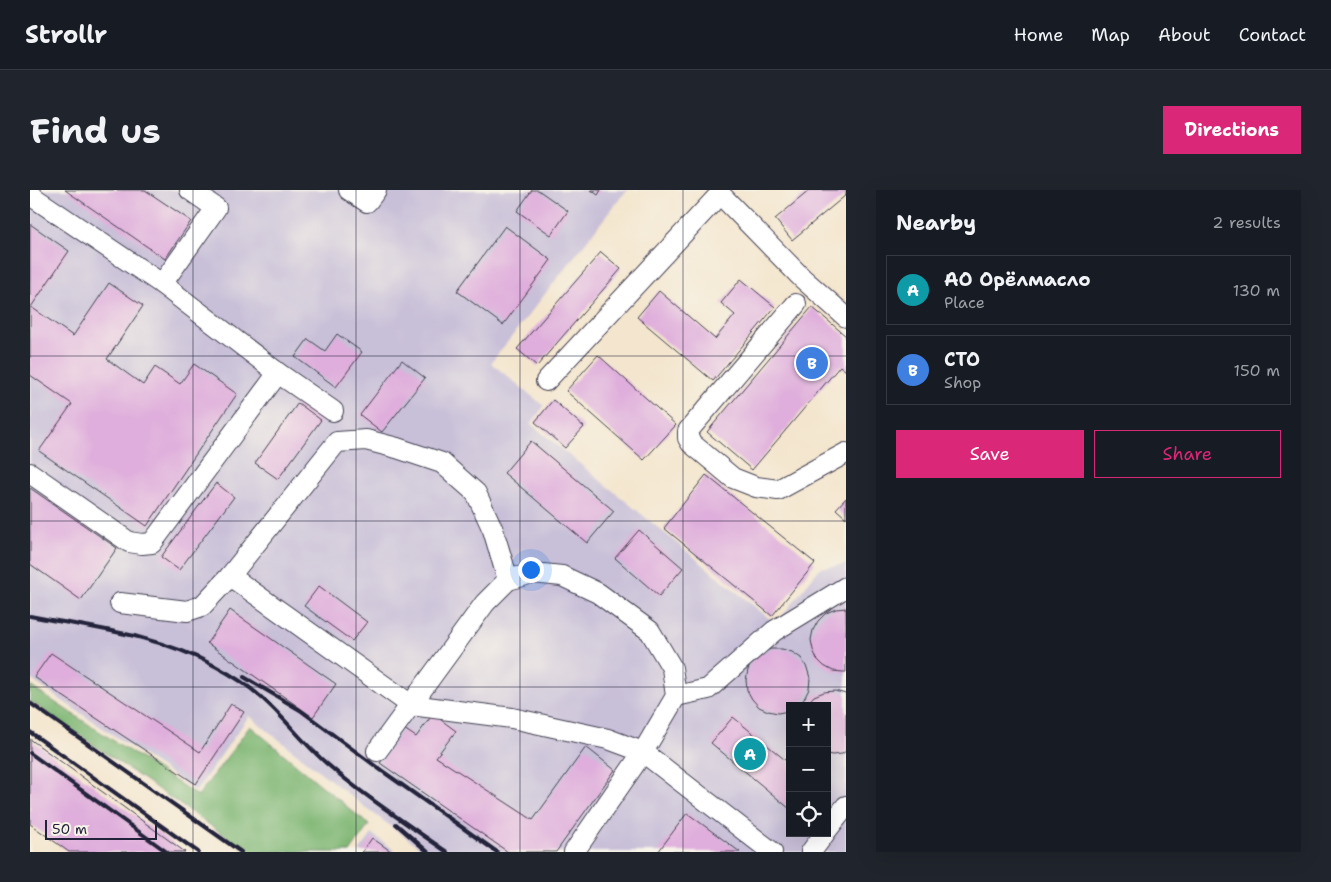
<!DOCTYPE html>
<html lang="en">
<head>
<meta charset="utf-8">
<style>
  body { margin:0; font-family:"Shantell Sans",sans-serif; background:#20242c; color:#f1f3f6 }
  .controls { position:absolute; right:15px; bottom:15px; display:grid; overflow:hidden; border-radius:0px; box-shadow:0 5px 20px #0002 }
  .controls button { width:45px; height:45px; display:grid; place-items:center; padding:0; border:0; border-bottom:1px solid #363941; background:#171b24; color:#f1f3f6; font:25px sans-serif }
  .scale { position:absolute; left:15px; bottom:12px; width:112px; box-sizing:border-box; padding-left:5px; border:2px solid #22223b; border-top:0; font-size:14px; line-height:18px; white-space:nowrap; color:#22223b; -webkit-text-stroke:4px #f7f3e8; paint-order:stroke }
  .you { position:absolute; left:500px; top:379px; width:18px; height:18px; margin:-12px; border:4px solid #fff; border-radius:50%; background:#1a73e8; box-shadow:0 0 0 8px #1a73e833 }
  .badge { display:grid; place-items:center; width:32px; height:32px; border-radius:50%; background:#db2777; color:#fff; font-size:16px; font-weight:700 }
  .pin { position:absolute; translate:-50% -50%; border:2px solid #fff; box-shadow:0 1px 5px #0006 }
  .list { margin:0; padding:0; list-style:none }
  h2 { display:flex; justify-content:space-between; align-items:center; height:65px; margin:0; padding:0 20px; font-size:21px }
  h2 small { font-size:16px; font-weight:400; color:#9ea1a6 }
  .list li { display:grid; grid-template-columns:32px 1fr auto; gap:15px; align-items:center; box-sizing:border-box; height:70px; margin:0 10px 10px; padding:0 10px; border:1px solid #363941; border-radius:0px }
  .list b { display:block; font-size:19px; white-space:nowrap }
  .list p { margin:0; font-size:16px; white-space:nowrap; color:#9ea1a6 }
  .list em { font-size:16px; font-style:normal; color:#9ea1a6 }
  .actions { display:flex; gap:10px; padding:15px 20px }
  .actions a { flex:1; padding:11px 0; border:1px solid #db2777; border-radius:0px; text-align:center; font-size:18px; color:#db2777 }
  .actions .main { background:#db2777; color:#fff }
  .icon { flex:none; width:28px; height:28px; fill:none; stroke:currentColor; stroke-width:2; stroke-linecap:round; stroke-linejoin:round }
  .map { position:relative; flex:none; width:816px; height:662px; overflow:hidden; border-radius:0px }
  header { display:flex; align-items:center; gap:30px; box-sizing:border-box; height:70px; padding:0 25px; background:#171b24; border-bottom:1px solid #363941 }
  header strong { font-size:24px }
  nav { display:flex; gap:28px; margin-inline-start:auto; font-size:18px }
  .intro { display:flex; align-items:center; justify-content:space-between; box-sizing:border-box; height:120px; padding:0 30px }
  h1 { margin:0; font-size:35px }
  .button { padding:12px 22px; border-radius:0px; background:#db2777; color:#fff; font-size:18px; font-weight:700 }
  main { display:flex; gap:30px; padding:0 30px }
  aside { flex:1; background:#171b24; border-radius:0px; box-shadow:0 5px 20px #0002 }
  .map>svg:first-child { display:block }
  .industrial { fill:#c8bfd8; fill-rule:evenodd }
  .forest { fill:#81b876; stroke:#526d58 }
  .building { fill:#dfaedc }
  .lines { fill:none; stroke-linecap:round; stroke-linejoin:round }
  .minor-casing { stroke:#423f51; stroke-width:22 }
  .minor { stroke:#fff; stroke-width:20 }
  .rail { stroke:#22223b; stroke-width:4 }
  .grid { fill:none; stroke:#22223b; stroke-width:1; stroke-opacity:0.55 }
</style>
</head>
<body>
<header>
<strong>Strollr</strong>
<nav><a>Home</a><a>Map</a><a>About</a><a>Contact</a></nav>
</header>
<div class="intro"><h1>Find us</h1><a class="button">Directions</a></div>
<main>
<div class="map">
<svg width="816" height="662" viewBox="0 0 816 662">
  <rect width="100%" height="100%" fill="#f7f3e8"/>
  <filter id="ink" filterUnits="userSpaceOnUse"><feTurbulence type="fractalNoise" baseFrequency=".02" numOctaves="2"/><feDisplacementMap in="SourceGraphic" scale="10" xChannelSelector="R" yChannelSelector="G"/><feConvolveMatrix kernelMatrix="1 2 1 2 8 2 1 2 1" color-interpolation-filters="sRGB"/></filter>
  <filter id="wash" filterUnits="userSpaceOnUse"><feTurbulence type="fractalNoise" baseFrequency=".0096" numOctaves="4" result="noise"/><feDisplacementMap in="SourceGraphic" scale="20" xChannelSelector="R" yChannelSelector="G"/><feGaussianBlur stdDeviation="1.12" result="paint"/><feColorMatrix in="noise" values="0 0 0 0 0 0 0 0 0 0 0 0 0 0 0 0 0 1.4 0 .05"/><feComposite in="paint" operator="in"/></filter>
  <g filter="url(#wash)">
    <rect width="100%" height="100%" fill="#f4e6ce"/>
    <g class="industrial">
      <path d="M0,0H598L591,7L461,173L514,216L501,234L746,434L790,378L816,374V662H396L336,618L219,526L166,601L0,489ZM760,516H797V643H760Z"/>
      <polygon points="342,644 367,662 329,662"/>
    </g>
    <polygon class="forest" points="0,496 168,606 220,536 339,635 320,662 219,662 0,511"/>
    <g id="blocks">
      <g class="building">
        <polygon points="35,0 115,0 161,31 135,69"/>
        <polygon points="502,0 508,0 538,21 521,45 487,21"/>
        <polygon points="561,0 571,0 568,5"/>
        <polygon points="780,0 816,0 816,5 762,50 745,29"/>
        <polygon points="0,34 39,61 1,117 43,146 79,93 113,116 77,169 113,195 125,177 150,194 164,174 207,204 117,336 9,261 42,214 0,185"/>
        <polygon points="475,36 521,70 473,135 427,101"/>
        <polygon points="571,62 591,79 507,176 487,159"/>
        <polygon points="711,89 745,117 683,191 607,127 629,101 685,149 705,125 691,113"/>
        <polygon points="782,117 816,146 816,181 810,176 722,280 677,242"/>
        <polygon points="307,144 332,162 306,197 265,167 278,149 295,161"/>
        <polygon points="568,165 646,235 614,270 536,201"/>
        <polygon points="372,170 395,188 352,242 330,225"/>
        <polygon points="523,210 554,237 535,258 505,232"/>
        <polygon points="268,213 291,230 248,289 225,273"/>
        <polygon points="501,251 584,321 557,353 474,283"/>
        <polygon points="676,285 785,373 742,426 634,338"/>
        <polygon points="186,293 204,307 149,380 131,367"/>
        <polygon points="0,298 87,358 51,410 0,374"/>
        <polygon points="816,308 816,328 806,319"/>
        <polygon points="609,340 653,378 629,406 585,368"/>
        <polygon points="289,396 337,432 322,451 274,416"/>
        <polygon points="816,418 816,482 813,482 803,481 794,476 787,469 783,460 781,450 783,440 788,431 796,423 806,419"/>
        <polygon points="200,420 306,494 283,527 177,453"/>
        <polygon points="741,459 752,459 762,462 771,468 777,478 780,488 779,499 774,509 768,516 760,516 760,520 758,521 748,523 738,521 729,517 722,509 717,500 716,490 718,480 722,471 730,464"/>
        <polygon points="21,463 170,562 201,514 214,522 166,594 4,487"/>
        <polygon points="805,501 816,504 816,561 812,564 802,565 797,564 797,516 775,516 784,506 794,502"/>
        <polygon points="403,524 426,541 406,567 503,630 556,557 585,580 526,662 478,662 350,573 374,539 386,547"/>
        <polygon points="703,527 760,574 760,619 681,553"/>
        <polygon points="0,549 155,662 39,662 0,634"/>
        <polygon points="657,623 710,662 628,662"/>
        <polygon points="342,648 362,662 332,662"/>
      </g>
    </g>
  </g>
  <g filter="url(#ink)">
    <use href="#blocks" fill-opacity="0" stroke="#423f51" stroke-width="1"/>
    <g class="lines">
      <defs>
        <g id="minor">
          <polyline points="319,0 337,12 346,0"/>
          <polyline points="0,5 132,94 186,18 160,0"/>
          <polyline points="132,94 248,183 303,221"/>
          <polyline points="766,114 658,241 658,248 661,253 703,288 726,297 748,300 816,263"/>
          <polyline points="516,191 690,4 772,88 816,127"/>
          <polyline points="0,283 99,352 112,354 122,353 248,183"/>
          <polyline points="200,386 307,252 336,250 367,258 412,273 446,303 463,340 478,390"/>
          <polyline points="90,413 157,421 172,416 200,386 381,515 482,528 578,549 613,562 742,662"/>
          <polyline points="646,506 678,499 744,441 816,397"/>
          <polyline points="347,561 455,413 478,390 503,383 532,386 568,403 620,441 642,478 646,506 613,562 544,662"/>
          <polyline points="797,640 816,616"/>
          <polyline points="781,662 795,643"/>
        </g>
      </defs>
      <use href="#minor" class="minor-casing"/>
      <use href="#minor" class="minor"/>
      <g class="rail">
        <path d="M0,426C62,438 129,445 185,476C202,485 218,495 232,508C255,528 273,553 296,573C334,606 376,633 417,662"/>
        <polyline points="214,487 270,520 348,578 467,662"/>
        <polyline points="0,513 211,662"/>
        <polyline points="0,542 168,662"/>
        <polyline points="0,563 137,662"/>
        <polyline points="366,634 398,662"/>
      </g>
    </g>
  </g>
  <path class="grid" d="M163,0V662M326,0V662M490,0V662M653,0V662M0,166H816M0,331H816M0,497H816"/>
</svg>
<div class="controls">
<button>+</button>
<button>−</button>
<button><svg class="icon" aria-label="locate" viewBox="0 0 24 24"><circle cx="12" cy="12" r="6"/><path d="M12 2v4M12 18v4M2 12h4M18 12h4"/></svg></button>
</div>
<div class="scale">50 m</div>
<div class="you"></div>
<div class="pin badge" style="left:720px;top:564px;background:#0f9aa8">A</div>
<div class="pin badge" style="left:782px;top:173px;background:#3f7fe0">B</div>
</div>
<aside>
<h2>Nearby<small>2 results</small></h2>
<ul class="list">
<li><span class="badge" style="background:#0f9aa8">A</span><div><b>АО Орёлмасло</b><p>Place</p></div><em>130 m</em></li>
<li><span class="badge" style="background:#3f7fe0">B</span><div><b>СТО</b><p>Shop</p></div><em>150 m</em></li>
</ul>
<div class="actions"><a class="main">Save</a><a>Share</a></div>
</aside>
</main>
</body>
</html>
